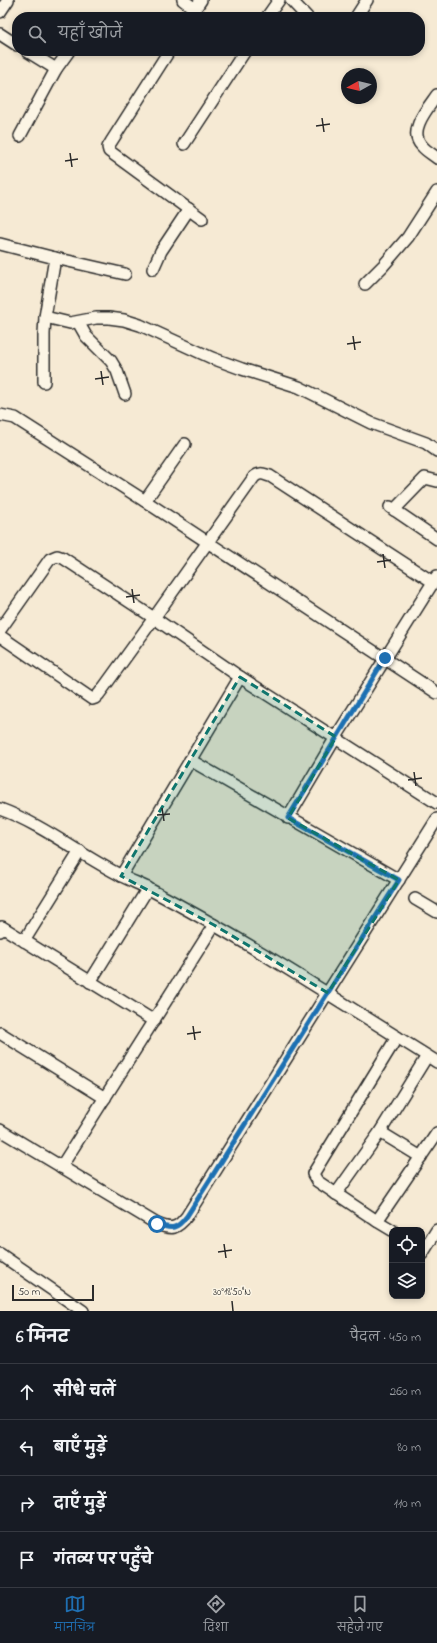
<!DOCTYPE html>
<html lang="hi">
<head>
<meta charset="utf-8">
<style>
  body { margin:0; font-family:"Indie Flower","Playpen Sans Deva",sans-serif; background:#242831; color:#f1f3f6 }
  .controls { position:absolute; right:12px; bottom:12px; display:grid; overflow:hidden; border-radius:8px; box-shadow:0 2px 6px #0003 }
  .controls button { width:36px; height:36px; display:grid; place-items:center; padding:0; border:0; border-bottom:1px solid #363941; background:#171b24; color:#f1f3f6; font:20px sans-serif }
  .compass { position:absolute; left:341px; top:68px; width:36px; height:36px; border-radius:50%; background:#171b24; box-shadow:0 2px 6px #0003; rotate:262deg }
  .scale { position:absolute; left:12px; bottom:10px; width:82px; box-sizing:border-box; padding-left:4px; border:2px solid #2b2b2b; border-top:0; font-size:11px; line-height:14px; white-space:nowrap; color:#2b2b2b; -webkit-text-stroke:3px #fcf5e5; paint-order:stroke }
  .stop { position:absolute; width:12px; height:12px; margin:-9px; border:3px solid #1f6fb2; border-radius:50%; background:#fff }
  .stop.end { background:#1f6fb2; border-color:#fff; box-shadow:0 1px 4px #0008 }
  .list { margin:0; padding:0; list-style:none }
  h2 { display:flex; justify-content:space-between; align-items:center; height:52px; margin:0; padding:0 16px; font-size:17px }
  h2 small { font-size:13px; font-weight:400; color:#9ea1a6 }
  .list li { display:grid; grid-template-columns:26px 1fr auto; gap:12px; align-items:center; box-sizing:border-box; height:56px; padding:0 16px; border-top:1px solid #363941 }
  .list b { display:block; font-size:15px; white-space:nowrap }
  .list em { font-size:13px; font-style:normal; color:#9ea1a6 }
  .icon { flex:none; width:22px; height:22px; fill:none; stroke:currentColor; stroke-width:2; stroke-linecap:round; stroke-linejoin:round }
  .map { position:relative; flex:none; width:437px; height:1311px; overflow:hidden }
  .search { position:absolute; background:#171b24; box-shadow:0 2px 6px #0003; left:12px; right:12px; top:12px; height:44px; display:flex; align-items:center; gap:10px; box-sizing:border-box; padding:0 14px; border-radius:16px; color:#9ea1a6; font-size:15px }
  .sheet { height:276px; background:#171b24 }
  nav { display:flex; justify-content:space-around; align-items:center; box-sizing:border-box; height:56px; border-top:1px solid #363941; background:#171b24; font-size:11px; color:#9ea1a6 }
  nav a { display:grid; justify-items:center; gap:2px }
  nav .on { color:#1f6fb2 }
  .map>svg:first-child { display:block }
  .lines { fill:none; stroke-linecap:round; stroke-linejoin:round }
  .minor-casing { stroke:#2b2b2b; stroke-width:14 }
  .minor { stroke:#fcf5e5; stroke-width:11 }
  .route { stroke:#1f6fb2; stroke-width:5 }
  .marked { fill:#0f766e; fill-opacity:0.2; stroke:#0f766e; stroke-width:3; stroke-dasharray:8 5; stroke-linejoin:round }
  .ticks { fill:none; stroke:#2b2b2b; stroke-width:1.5 }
  .ticks-label { font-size:10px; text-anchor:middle; fill:#2b2b2b; stroke:#fcf5e5; stroke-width:3; stroke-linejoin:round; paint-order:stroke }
</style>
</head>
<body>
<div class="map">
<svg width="437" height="1311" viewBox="0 0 437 1311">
  <rect width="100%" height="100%" fill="#f6ead4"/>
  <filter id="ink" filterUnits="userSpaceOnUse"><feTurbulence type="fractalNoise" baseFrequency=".025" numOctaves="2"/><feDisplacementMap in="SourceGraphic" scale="8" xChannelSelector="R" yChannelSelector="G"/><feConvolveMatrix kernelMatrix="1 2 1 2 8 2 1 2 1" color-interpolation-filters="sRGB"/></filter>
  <g filter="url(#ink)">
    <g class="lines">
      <defs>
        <g id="minor">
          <polyline points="183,0 195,9 201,0"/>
          <polyline points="291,0 307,17"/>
          <polyline points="0,12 8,0"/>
          <polyline points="190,17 195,9"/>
          <polyline points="267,17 279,0"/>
          <polyline points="356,17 367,0"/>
          <polyline points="0,34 17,45"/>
          <polyline points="27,51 56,69"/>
          <polyline points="169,51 111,142 108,147 109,151 202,219"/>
          <path d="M437,95C428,108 407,131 422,146C426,151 432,154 437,158"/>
          <polyline points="20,136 56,69 69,51"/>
          <polyline points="184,144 245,51"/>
          <polyline points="0,244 55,258 45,317 70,323 96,318 109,318 124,320 140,325 212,358 242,369 299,387 371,423 426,443 437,451"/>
          <polyline points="55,258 125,274"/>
          <polyline points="153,269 161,251 189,209"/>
          <polyline points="365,284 383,266 408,237 437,192"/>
          <polyline points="78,322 86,336 111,361 117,371 125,394"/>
          <polyline points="44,382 44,334 45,317"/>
          <polyline points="0,415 15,418 145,501 437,693"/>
          <polyline points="145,501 185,444"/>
          <polyline points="390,507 437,539"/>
          <polyline points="394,510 425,478 437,481"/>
          <polyline points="0,630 50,559 57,556 63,558 154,618 99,694 95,698 92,699 0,636"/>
          <polyline points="240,677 437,803"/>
          <polyline points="190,760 399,880"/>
          <path d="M0,809C44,825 80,855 122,876C131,881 140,884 149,889C248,941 342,1003 437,1062"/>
          <polyline points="288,818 336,737 437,576"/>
          <path d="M121,876L240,677L154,618L254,477C260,472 263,474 270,476L433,582"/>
          <polyline points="415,899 437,912"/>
          <polyline points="0,931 2,927 154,1021"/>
          <polyline points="24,941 80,851"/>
          <polyline points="90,982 148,888"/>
          <polyline points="0,1033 105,1098"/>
          <path d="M0,1130L157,1224C172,1230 177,1229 187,1216L437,819"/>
          <polyline points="380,1132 421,1157"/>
          <polyline points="61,1167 214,925"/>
          <polyline points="336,1194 380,1132 427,1056"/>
          <polyline points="377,1221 317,1181 313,1174 397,1037"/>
          <polyline points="392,1230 377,1221 437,1133"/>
          <polyline points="0,1254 83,1311"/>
          <polyline points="422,1254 437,1230"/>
        </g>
      </defs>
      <use href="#minor" class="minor-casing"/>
      <use href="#minor" class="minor"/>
    </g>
  </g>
  <g class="lines" filter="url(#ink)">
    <path class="route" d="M157,1224C172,1230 177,1229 187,1216L399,880L288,818L385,658"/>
  </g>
  <path class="marked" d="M240,677L336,737L288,818L399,880L328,993L214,925L121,876Z"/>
  <path class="ticks" d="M322,118L324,132M316,126L330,124M70,153L72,167M65,161L78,159M353,336L355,350M347,344L361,342M101,371L103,385M95,379L109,377M383,554L385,568M377,562L391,560M132,589L134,603M126,597L140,595M414,772L416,786M408,780L422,778M162,808L164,821M157,815L170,814M193,1026L195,1040M187,1034L201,1032M224,1244L226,1258M218,1252L232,1250M232,1301L233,1311"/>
  <g class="ticks-label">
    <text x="232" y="1295">30°18'50"N</text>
  </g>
</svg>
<div class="controls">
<button><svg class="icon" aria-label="locate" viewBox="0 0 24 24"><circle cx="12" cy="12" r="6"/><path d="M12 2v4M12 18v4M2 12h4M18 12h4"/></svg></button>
<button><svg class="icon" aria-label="layers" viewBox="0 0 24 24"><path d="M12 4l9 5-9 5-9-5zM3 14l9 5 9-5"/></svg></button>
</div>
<svg class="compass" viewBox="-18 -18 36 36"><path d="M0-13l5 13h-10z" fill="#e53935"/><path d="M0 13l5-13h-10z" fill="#9ea1a6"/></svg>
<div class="scale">50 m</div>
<div class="stop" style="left:157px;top:1224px"></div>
<div class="stop end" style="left:385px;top:658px"></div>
<div class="search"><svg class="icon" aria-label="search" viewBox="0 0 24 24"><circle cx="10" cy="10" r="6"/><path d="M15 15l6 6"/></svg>यहाँ खोजें</div>
</div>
<section class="sheet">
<h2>6 मिनट<small>पैदल · 450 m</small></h2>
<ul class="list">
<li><svg class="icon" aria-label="ahead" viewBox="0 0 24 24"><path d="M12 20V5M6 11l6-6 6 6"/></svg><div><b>सीधे चलें</b></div><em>260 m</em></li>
<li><svg class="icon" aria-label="left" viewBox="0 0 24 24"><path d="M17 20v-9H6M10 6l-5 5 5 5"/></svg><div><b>बाएँ मुड़ें</b></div><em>80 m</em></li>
<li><svg class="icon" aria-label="right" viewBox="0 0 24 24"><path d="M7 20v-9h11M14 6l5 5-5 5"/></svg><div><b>दाएँ मुड़ें</b></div><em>110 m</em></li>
<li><svg class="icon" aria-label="arrive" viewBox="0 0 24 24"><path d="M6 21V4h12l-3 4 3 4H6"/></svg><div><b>गंतव्य पर पहुँचे</b></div></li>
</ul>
</section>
<nav>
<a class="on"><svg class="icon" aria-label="map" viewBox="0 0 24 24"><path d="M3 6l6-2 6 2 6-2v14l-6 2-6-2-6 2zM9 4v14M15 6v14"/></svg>मानचित्र</a>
<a><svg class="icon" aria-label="directions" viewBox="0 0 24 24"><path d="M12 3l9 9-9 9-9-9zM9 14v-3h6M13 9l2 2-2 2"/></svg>दिशा</a>
<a><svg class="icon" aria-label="saved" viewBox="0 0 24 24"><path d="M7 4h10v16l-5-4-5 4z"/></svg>सहेजे गए</a>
</nav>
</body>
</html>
